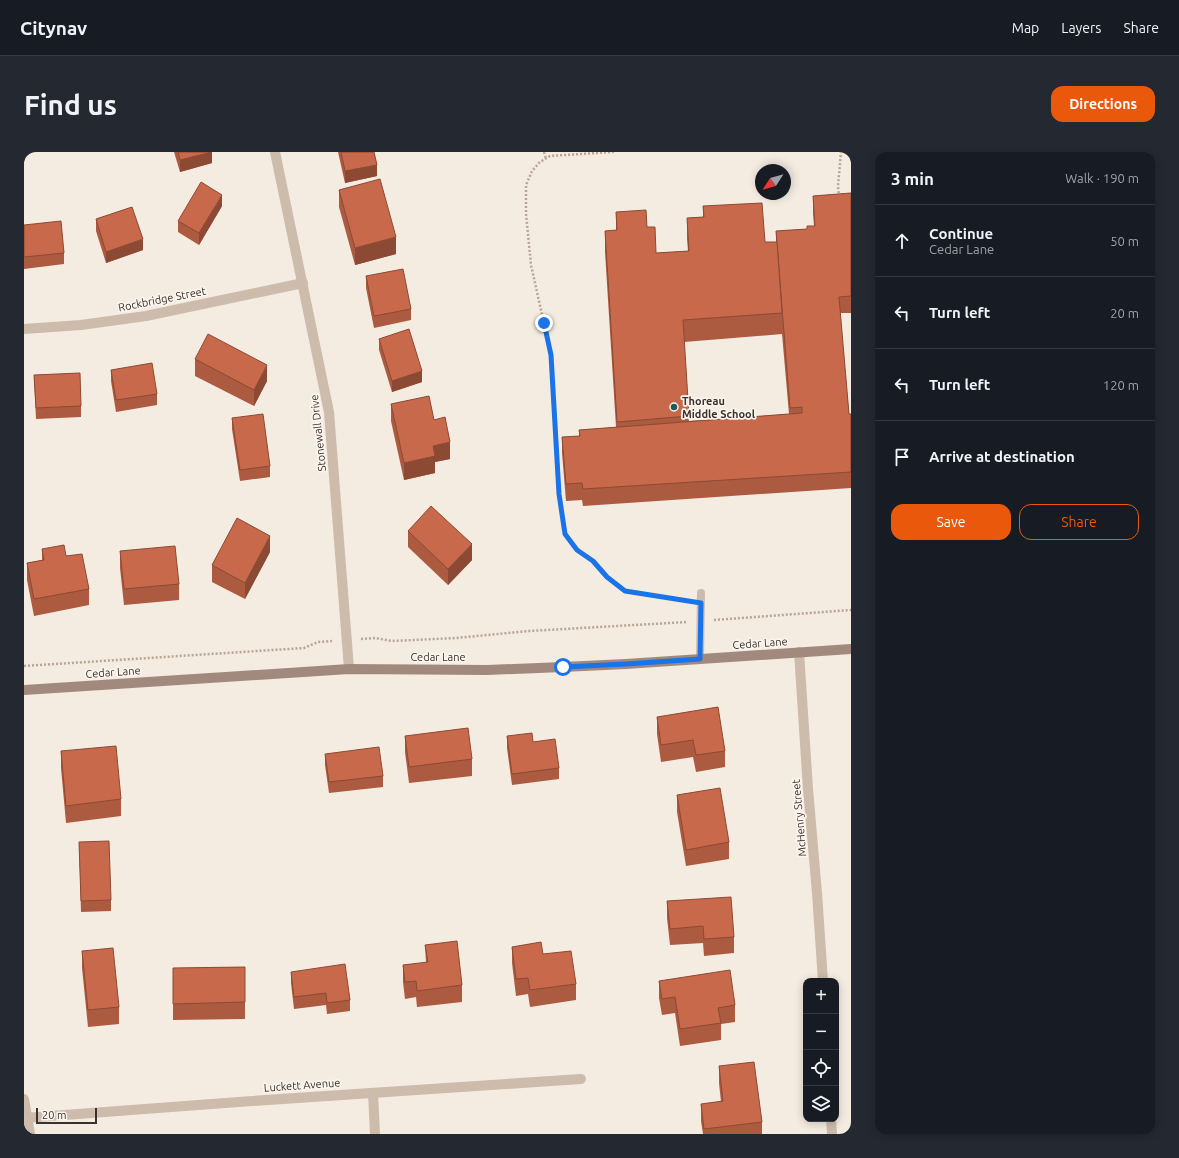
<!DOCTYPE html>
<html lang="en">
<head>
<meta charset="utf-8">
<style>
  body { margin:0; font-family:Ubuntu,sans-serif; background:#242831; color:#f1f3f6 }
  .controls { position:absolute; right:12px; bottom:12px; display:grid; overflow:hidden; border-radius:8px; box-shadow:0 2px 10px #0003 }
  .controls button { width:36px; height:36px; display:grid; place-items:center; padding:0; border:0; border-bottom:1px solid #363941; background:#171b24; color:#f1f3f6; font:20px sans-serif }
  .compass { position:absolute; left:731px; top:12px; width:36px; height:36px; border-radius:50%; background:#171b24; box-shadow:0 2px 10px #0003; rotate:234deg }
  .scale { position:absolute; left:12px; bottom:10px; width:61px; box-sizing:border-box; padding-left:4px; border:2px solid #3b302b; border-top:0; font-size:11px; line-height:14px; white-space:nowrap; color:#3b302b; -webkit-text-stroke:3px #fbf5ee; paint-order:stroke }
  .stop { position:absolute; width:12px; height:12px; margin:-9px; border:3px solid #1a73e8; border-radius:50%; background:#fff }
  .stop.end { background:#1a73e8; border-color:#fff; box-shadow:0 1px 4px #0008 }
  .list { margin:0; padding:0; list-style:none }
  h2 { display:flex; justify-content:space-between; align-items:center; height:52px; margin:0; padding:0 16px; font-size:17px }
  h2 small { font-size:13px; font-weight:400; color:#9ea1a6 }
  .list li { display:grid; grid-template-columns:26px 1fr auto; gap:12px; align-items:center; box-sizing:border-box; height:72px; padding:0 16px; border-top:1px solid #363941 }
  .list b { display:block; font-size:15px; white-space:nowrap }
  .list p { margin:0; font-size:13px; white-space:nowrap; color:#9ea1a6 }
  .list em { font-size:13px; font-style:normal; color:#9ea1a6 }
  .actions { display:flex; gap:8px; padding:12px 16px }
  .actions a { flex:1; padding:9px 0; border:1px solid #ea580c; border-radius:12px; text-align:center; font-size:14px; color:#ea580c }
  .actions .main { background:#ea580c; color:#fff }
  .icon { flex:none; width:22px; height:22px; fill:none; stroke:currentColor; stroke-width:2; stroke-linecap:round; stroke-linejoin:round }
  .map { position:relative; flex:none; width:827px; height:982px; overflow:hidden; border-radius:12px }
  header { display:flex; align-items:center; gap:24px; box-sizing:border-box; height:56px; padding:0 20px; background:#171b24; border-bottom:1px solid #363941 }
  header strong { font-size:19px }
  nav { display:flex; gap:22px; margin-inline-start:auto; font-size:14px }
  .intro { display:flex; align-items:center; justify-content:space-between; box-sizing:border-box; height:96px; padding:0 24px }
  h1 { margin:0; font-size:28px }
  .button { padding:10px 18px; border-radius:12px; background:#ea580c; color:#fff; font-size:14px; font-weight:700 }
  main { display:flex; gap:24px; padding:0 24px }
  aside { flex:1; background:#171b24; border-radius:12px; box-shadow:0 2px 10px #0003 }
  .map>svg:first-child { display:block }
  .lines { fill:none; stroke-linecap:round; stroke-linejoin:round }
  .path { stroke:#b9a596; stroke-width:2.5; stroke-dasharray:2 2; stroke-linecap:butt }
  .lane { stroke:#cdbbac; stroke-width:8 }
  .street { stroke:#cdbbac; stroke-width:10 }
  .secondary { stroke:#a18a7d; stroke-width:10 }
  .wall { fill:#ac5a40; fill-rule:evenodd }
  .shaded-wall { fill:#8c4a34 }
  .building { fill:#c8694b; stroke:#8c4a34 }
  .route { stroke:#1a73e8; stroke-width:5 }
  .poi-dot { fill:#1f5a5e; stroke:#fbf5ee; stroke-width:1.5 }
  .labels { text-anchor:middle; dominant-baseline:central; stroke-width:3.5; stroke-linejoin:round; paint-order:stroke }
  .street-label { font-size:11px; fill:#3b302b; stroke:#fbf5ee }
  .poi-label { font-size:11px; font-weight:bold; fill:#3b302b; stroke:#fbf5ee; text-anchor:start }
</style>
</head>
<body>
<header>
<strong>Citynav</strong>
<nav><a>Map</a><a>Layers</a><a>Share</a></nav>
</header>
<div class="intro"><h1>Find us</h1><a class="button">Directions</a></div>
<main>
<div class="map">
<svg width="827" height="982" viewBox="0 0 827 982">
  <rect width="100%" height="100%" fill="#f4ebe1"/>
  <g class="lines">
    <g class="path">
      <polyline points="520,0 522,7"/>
      <polyline points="590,0 526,4 516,10 508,19 502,33 502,62 507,113 527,203 535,342 541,382 553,398 569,409 583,425 601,439 663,449"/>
      <polyline points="815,45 814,34 817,0"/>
      <polyline points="690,468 827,458"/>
      <polyline points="337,487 351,486 368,489 432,486 505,479 663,470"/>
      <polyline points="0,514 280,496 294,490 308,489"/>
    </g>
    <polyline class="lane" points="676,507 677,441"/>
    <g class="street">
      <polyline points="251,0 305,260 325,517"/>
      <polyline points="0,177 57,173 122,164 279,131"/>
      <polyline points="775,500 784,637 793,741 799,829"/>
      <polyline points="349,941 351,982"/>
      <polyline points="0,947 6,982"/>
      <polyline points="0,966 228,949 557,927"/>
      <polyline points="807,967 808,982"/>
    </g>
    <polyline class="secondary" points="0,538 325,517 463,518 539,515 602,512 827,497"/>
  </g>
  <g class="wall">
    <polygon points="150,0 188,0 188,11 156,20"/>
    <polygon points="314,0 350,0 353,24 321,31"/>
    <polygon points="315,38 372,102 331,113 315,55"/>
    <path d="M827,41V161H816L825,262H827V336L559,354L558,348L542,349L538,301V285L555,284V278L592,275L581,100V79L592,78V60L623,75L632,101L664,99L663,87V66L679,65V54L741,90H752V79L783,77L790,74L789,61V44ZM758,182L765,262L665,269L660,190Z"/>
    <polygon points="198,54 175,93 154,80 154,69"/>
    <polygon points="72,67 119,98 82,111 72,79"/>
    <polygon points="0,73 40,101 40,112 0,117"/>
    <polygon points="342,124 387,157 387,168 350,176 342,136"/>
    <polygon points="355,187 398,230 368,240 355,198"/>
    <polygon points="171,207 243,229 230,254 171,224"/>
    <polygon points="87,218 133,242 133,253 92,260 87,229"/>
    <polygon points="10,223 57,254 57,265 12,267"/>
    <polygon points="367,252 410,268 426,307 411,310 411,321 380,328 367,269"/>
    <polygon points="208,266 246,314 246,325 216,329 208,277"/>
    <polygon points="384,379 448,408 424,433 384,395"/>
    <polygon points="18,397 65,437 65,453 10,464 3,428 3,411 18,408"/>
    <polygon points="96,399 155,432 155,448 100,453 96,416"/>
    <polygon points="246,400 221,447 188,430 188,413"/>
    <polygon points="633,565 701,599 701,615 672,620 669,605 637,610 633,582"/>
    <polygon points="381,584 448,607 448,624 385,631 381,600"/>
    <polygon points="483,584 509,590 535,616 535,627 488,633 483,596"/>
    <polygon points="37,599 97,647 97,664 42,671 37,616"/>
    <polygon points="301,602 359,624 359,635 305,641 301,613"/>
    <polygon points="653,643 705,690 705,707 662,714 653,660"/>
    <polygon points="55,690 87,748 87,759 57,760"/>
    <polygon points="643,749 710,785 710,801 680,804 679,791 646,793 643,766"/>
    <polygon points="401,793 438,833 438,850 393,855 392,845 381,847 379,830 379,813 402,811"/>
    <polygon points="488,795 519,802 552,832 552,848 506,855 504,842 492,844 488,811"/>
    <polygon points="58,799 95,855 95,872 64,875 58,816"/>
    <polygon points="221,815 221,867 149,868 149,816"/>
    <polygon points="267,820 326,848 326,859 303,862 302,853 270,857 267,831"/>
    <polygon points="635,829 711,853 711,870 697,872 697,888 656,894 651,861 638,863 635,846"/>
    <polygon points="695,914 738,970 738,982 679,982 677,969 677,952 697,950 695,931"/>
  </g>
  <g class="shaded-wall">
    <polygon points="188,0 188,11 156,20 156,8"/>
    <polygon points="353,13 353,24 321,31 321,19"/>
    <polygon points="198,43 198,54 175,93 175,81"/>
    <polygon points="372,85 372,102 331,113 331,96"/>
    <polygon points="119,87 119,98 82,111 82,100"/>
    <polygon points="243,213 243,229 230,254 230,238"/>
    <polygon points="398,219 398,230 368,240 368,229"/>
    <polygon points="426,290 426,307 411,310 411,321 380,328 380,311 409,294"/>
    <polygon points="246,384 246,400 221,447 221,431"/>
    <polygon points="448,392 448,408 424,433 424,417"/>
  </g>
  <g class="building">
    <polygon points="154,0 188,0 156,8"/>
    <polygon points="317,0 350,0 353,13 321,19"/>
    <polygon points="356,27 372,85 331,96 315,38"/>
    <polygon points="177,30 198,43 175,81 154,69"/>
    <polygon points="827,41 827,144 815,145 825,262 827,262 827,320 559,337 558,331 542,332 538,285 556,284 555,278 778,261 778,255 766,256 752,79 783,77 783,74 791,74 789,44"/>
    <polygon points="738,51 741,90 753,90 758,161 659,168 665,264 593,270 581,79 593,78 592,60 622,58 623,75 631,75 632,101 665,99 663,66 680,65 679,54"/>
    <polygon points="108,55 119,87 82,100 72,67"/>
    <polygon points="37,69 40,101 0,105 0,73"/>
    <polygon points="379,117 387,157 350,164 342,124"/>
    <polygon points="385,177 398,219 368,229 355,187"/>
    <polygon points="184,182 243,213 230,238 171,207"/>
    <polygon points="128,211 133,242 92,248 87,218"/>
    <polygon points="56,221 57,254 12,256 10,223"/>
    <polygon points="405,244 410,268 421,265 426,290 409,294 411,304 380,311 367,252"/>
    <polygon points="239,262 246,314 216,318 208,266"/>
    <polygon points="407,354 448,392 424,417 384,379"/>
    <polygon points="213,366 246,384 221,431 188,413"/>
    <polygon points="40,393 42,404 58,402 65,437 10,447 3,411 20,408 18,397"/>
    <polygon points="151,394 155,432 100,437 96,399"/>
    <polygon points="694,555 701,599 672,603 669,588 637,593 633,565"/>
    <polygon points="444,576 448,607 385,615 381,584"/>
    <polygon points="508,581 509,590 531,587 535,616 488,622 483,584"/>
    <polygon points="92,594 97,647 42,654 37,599"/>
    <polygon points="355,595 359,624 305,630 301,602"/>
    <polygon points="696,636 705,690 662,698 653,643"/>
    <polygon points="85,689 87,748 57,749 55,690"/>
    <polygon points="707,745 710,785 680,787 679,774 646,777 643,749"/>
    <polygon points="433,789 438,833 393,839 392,829 381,830 379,813 404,810 401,793"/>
    <polygon points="517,790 519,802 547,799 552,832 506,838 504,826 492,827 488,795"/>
    <polygon points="89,796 95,855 64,858 58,799"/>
    <polygon points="321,812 326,848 303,851 302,841 270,845 267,820"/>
    <polygon points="221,815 221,850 149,852 149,816"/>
    <polygon points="706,818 711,853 694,856 697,871 656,877 651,845 638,847 635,829"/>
    <polygon points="730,910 738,970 680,977 677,952 699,949 695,914"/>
  </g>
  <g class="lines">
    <polyline class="route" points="520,171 527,203 535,342 541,382 553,398 569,409 583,425 601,439 677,451 676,507 602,512 539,515"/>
  </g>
  <circle class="poi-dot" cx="650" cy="255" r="4"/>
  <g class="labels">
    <g class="street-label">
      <text transform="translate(138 147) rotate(-11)">Rockbridge Street</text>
      <text transform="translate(294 281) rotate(-96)">Stonewall Drive</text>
      <text transform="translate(736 491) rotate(-4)">Cedar Lane</text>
      <text x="414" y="505">Cedar Lane</text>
      <text transform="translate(89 520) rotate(-4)">Cedar Lane</text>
      <text transform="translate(775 666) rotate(-95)">McHenry Street</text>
      <text transform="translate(278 933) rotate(-4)">Luckett Avenue</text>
    </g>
    <g class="poi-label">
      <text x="658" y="249">Thoreau<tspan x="658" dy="13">Middle School</tspan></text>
    </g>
  </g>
</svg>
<div class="controls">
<button>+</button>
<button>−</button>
<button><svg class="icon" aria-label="locate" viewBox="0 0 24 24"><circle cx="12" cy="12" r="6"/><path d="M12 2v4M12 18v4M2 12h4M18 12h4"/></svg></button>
<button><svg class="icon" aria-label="layers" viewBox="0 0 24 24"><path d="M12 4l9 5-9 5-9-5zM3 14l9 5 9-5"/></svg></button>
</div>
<svg class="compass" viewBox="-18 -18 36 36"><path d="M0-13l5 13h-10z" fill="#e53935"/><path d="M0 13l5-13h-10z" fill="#9ea1a6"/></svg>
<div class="scale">20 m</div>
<div class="stop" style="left:539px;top:515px"></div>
<div class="stop end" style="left:520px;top:171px"></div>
</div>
<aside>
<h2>3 min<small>Walk · 190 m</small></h2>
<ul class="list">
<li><svg class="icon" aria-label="ahead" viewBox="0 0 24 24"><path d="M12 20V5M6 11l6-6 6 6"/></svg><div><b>Continue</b><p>Cedar Lane</p></div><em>50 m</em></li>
<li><svg class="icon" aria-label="left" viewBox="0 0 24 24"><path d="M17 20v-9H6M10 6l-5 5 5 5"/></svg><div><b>Turn left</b></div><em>20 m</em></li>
<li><svg class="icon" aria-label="left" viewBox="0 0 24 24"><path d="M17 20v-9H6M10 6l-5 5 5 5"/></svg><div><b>Turn left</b></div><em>120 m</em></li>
<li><svg class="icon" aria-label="arrive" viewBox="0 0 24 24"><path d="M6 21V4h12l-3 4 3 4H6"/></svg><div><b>Arrive at destination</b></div></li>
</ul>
<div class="actions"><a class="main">Save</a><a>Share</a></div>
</aside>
</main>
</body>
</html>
